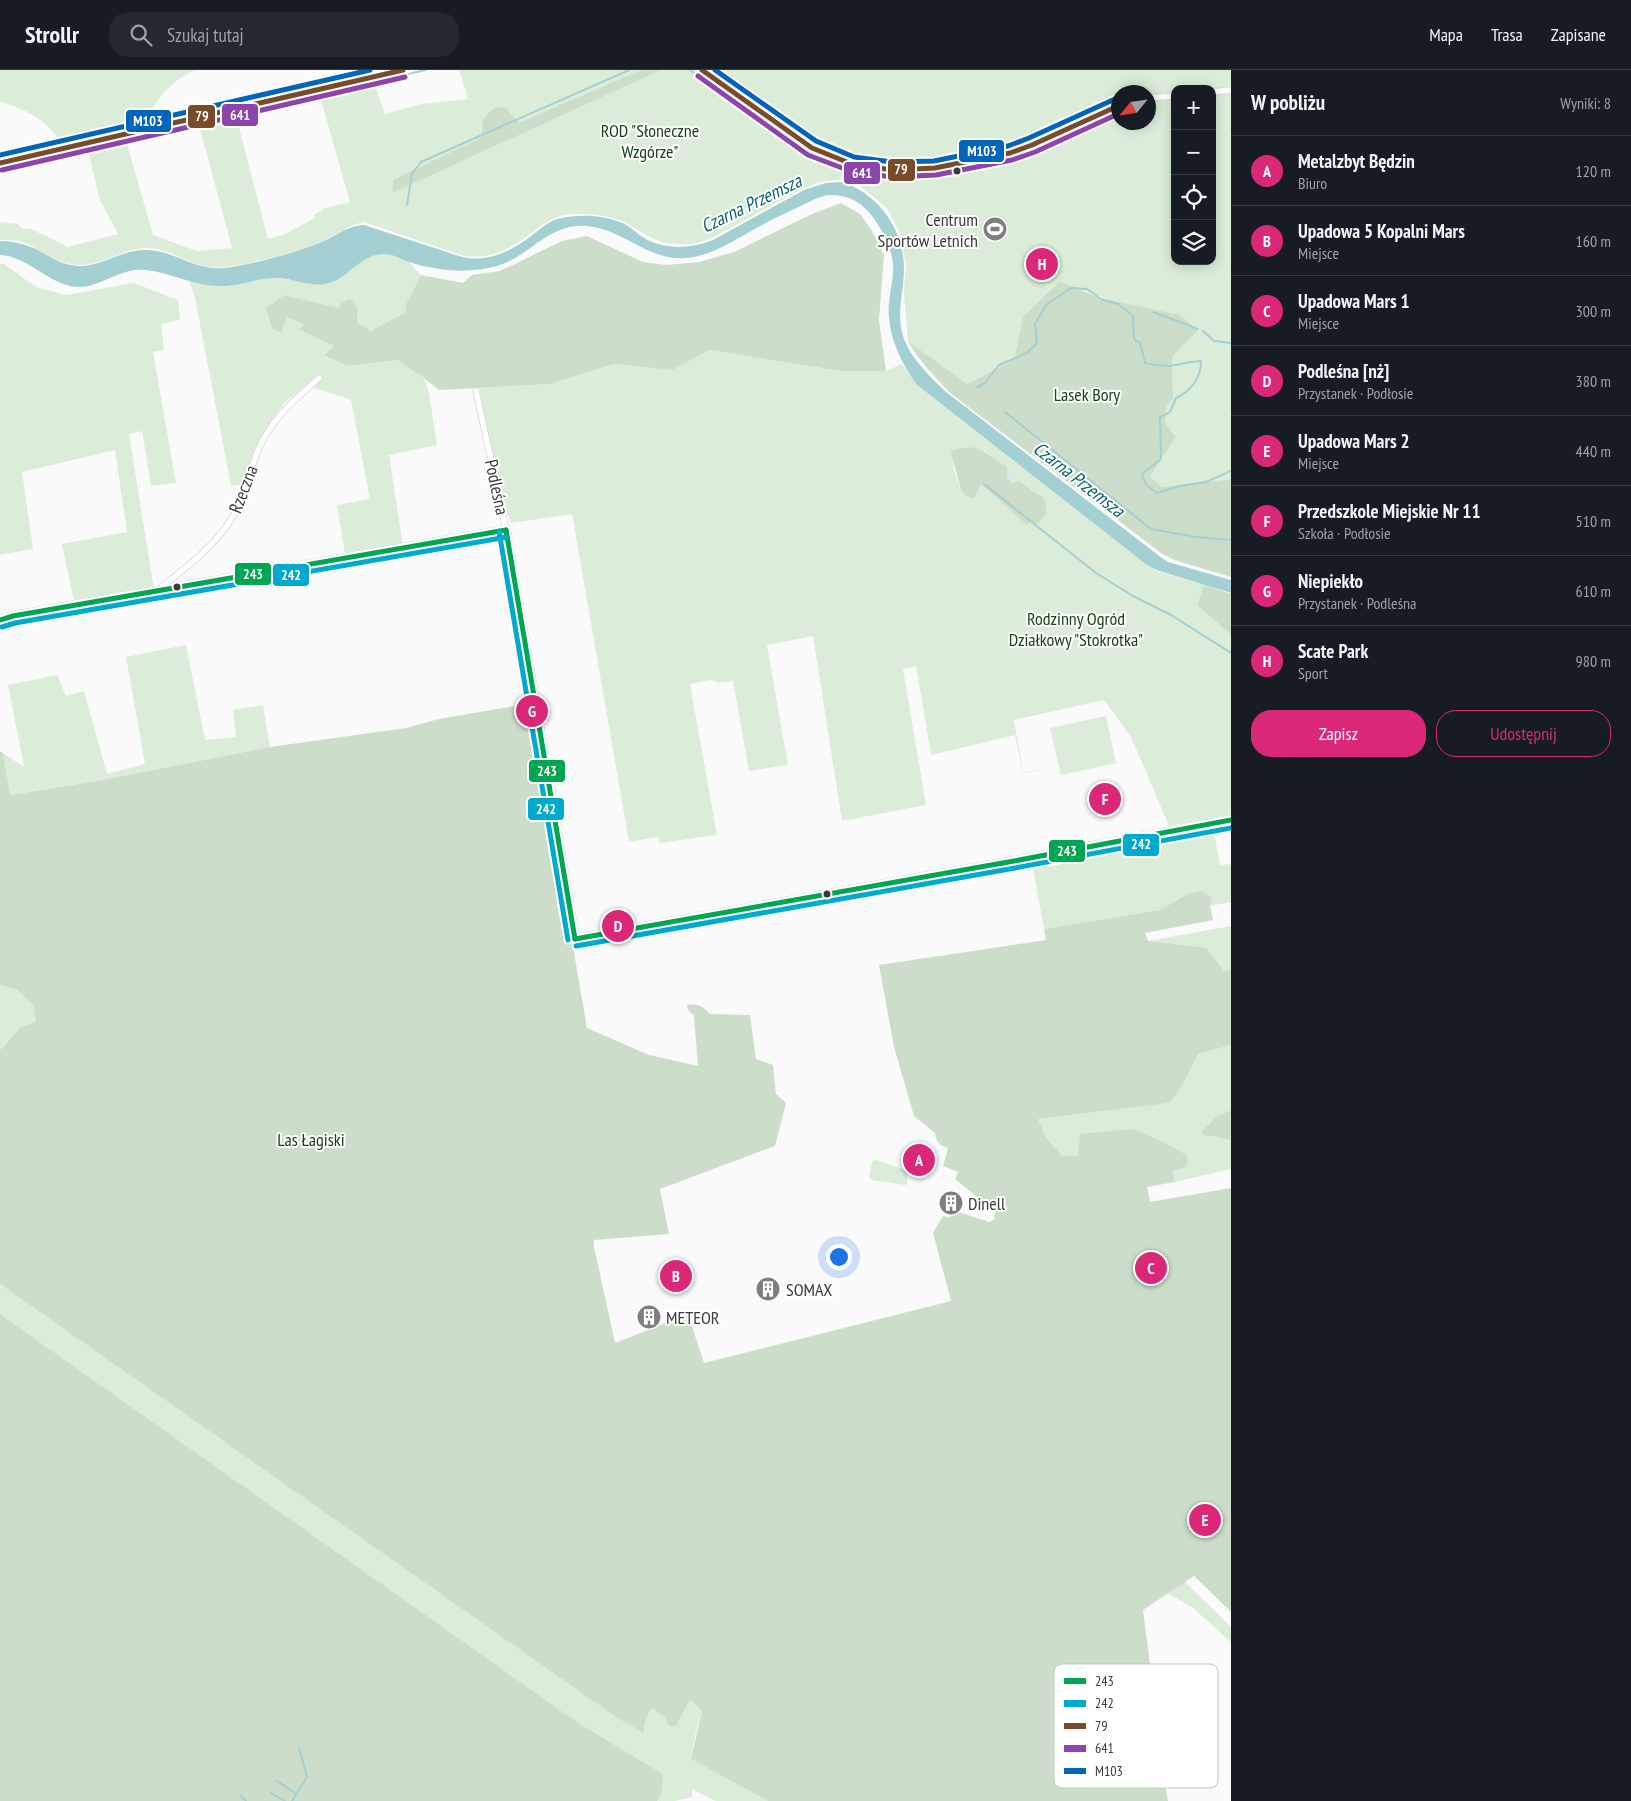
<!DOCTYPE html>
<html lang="pl">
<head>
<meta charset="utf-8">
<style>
  body { margin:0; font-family:"PT Sans Narrow",sans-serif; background:#242831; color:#f1f3f6 }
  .controls { position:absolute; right:15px; top:15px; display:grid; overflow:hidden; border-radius:10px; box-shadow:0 2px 12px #0003 }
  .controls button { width:45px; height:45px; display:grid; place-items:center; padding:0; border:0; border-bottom:1px solid #363941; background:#171b24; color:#f1f3f6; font:25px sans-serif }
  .compass { position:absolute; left:1111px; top:15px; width:45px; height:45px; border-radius:50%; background:#171b24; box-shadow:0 2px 12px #0003; rotate:241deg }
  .you { position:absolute; left:838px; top:1186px; width:18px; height:18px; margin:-12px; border:4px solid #fff; border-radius:50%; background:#1a73e8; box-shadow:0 0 0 8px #1a73e833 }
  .badge { display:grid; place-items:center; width:32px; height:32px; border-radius:50%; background:#db2777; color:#fff; font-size:16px; font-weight:700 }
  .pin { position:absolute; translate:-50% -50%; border:2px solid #fff; box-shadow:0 1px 5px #0006 }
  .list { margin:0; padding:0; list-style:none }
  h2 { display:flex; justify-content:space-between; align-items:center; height:65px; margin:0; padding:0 20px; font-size:21px }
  h2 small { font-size:16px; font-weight:400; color:#9ea1a6 }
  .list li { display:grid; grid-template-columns:32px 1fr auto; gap:15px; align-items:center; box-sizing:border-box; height:70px; padding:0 20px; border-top:1px solid #363941 }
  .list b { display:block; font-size:19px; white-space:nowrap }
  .list p { margin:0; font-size:16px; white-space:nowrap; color:#9ea1a6 }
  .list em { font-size:16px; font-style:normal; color:#9ea1a6 }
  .actions { display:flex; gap:10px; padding:15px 20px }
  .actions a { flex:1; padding:11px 0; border:1px solid #db2777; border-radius:20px; text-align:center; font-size:18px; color:#db2777 }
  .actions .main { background:#db2777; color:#fff }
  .icon { flex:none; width:28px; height:28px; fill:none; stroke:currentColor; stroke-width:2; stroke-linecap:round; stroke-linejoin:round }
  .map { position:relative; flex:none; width:1231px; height:1731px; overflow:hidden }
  header { display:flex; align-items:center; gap:30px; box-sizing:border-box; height:70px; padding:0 25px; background:#171b24; border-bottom:1px solid #363941 }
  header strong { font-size:24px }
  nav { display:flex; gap:28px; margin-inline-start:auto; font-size:18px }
  .search { width:350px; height:45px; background:#242831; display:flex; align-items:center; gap:12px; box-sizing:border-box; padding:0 18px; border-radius:20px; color:#9ea1a6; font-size:19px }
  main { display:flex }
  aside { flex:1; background:#171b24 }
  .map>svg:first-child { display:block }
  .green { fill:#dbedd9; fill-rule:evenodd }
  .forest { fill:#ccdeca }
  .water { fill:#a5d0d3 }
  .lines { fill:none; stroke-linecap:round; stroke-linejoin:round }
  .stream { stroke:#a5d0d3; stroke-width:2 }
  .street-casing { stroke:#d5d5d5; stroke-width:7 }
  .secondary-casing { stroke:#d5d5d5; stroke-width:10 }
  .street { stroke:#fefefe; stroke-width:5.5 }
  .secondary { stroke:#fefefe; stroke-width:9 }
  .bus-1-casing { stroke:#fff; stroke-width:9 }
  .bus-2-casing { stroke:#fff; stroke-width:9 }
  .bus-3-casing { stroke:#fff; stroke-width:9 }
  .bus-4-casing { stroke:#fff; stroke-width:9 }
  .bus-5-casing { stroke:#fff; stroke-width:9 }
  .bus-1 { stroke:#00a651; stroke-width:5 }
  .bus-2 { stroke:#00a9ce; stroke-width:5 }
  .bus-3 { stroke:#7a4b2a; stroke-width:5 }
  .bus-4 { stroke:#8e44ad; stroke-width:5 }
  .bus-5 { stroke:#0065bd; stroke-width:5 }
  .bus-dot { fill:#3b3b3c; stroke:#fff; stroke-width:2 }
  .labels { text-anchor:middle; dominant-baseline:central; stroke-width:4; stroke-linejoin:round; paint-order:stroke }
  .park-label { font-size:18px; fill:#174615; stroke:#fff }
  .poi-label { font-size:18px; fill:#3b3b3c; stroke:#fff; text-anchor:start }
  .street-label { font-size:18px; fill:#3b3b3c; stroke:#fff }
  .water-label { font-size:19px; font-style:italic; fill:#0b6367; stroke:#fff }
  .key { fill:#fff; stroke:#c4c4c4; stroke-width:1 }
  .key-label { font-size:14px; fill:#3b3b3c }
  .line-badge { stroke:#fff; stroke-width:2 }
  .badge-label { font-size:14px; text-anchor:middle; font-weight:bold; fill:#fff }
</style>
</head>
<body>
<header>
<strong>Strollr</strong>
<div class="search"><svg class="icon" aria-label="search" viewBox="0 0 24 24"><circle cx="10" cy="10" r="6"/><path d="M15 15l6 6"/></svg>Szukaj tutaj</div>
<nav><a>Mapa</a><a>Trasa</a><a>Zapisane</a></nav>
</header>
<main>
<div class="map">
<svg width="1231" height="1731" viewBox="0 0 1231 1731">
  <rect width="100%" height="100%" fill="#fafafa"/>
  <g class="green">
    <path d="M0,0H195C176,9 162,21 152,40L155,50L60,72C49,51 22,37 0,32Z"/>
    <path d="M459,0H641L519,54L506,38L481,54L482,67L393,110L392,122L661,0H696L737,29L735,35L738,37L743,34L776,58L771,63L772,65L778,61L777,59L782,50L732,14L716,0H1231V409L1162,417L1150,408L1176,367L1165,353L1166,337L1173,329L1172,287L1198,262L1077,218L1023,247L1014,290L967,314L908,271L904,222L906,195L900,163L886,137L859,115L842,109L820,112L804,118L714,167C693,177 668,177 648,166C640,162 632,156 624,152C612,147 597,144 583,144C576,144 567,144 560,146C550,149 542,155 534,161C510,179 494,189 464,186L364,152C348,155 337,165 323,171C292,183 257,193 224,197C195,201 175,179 148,178C122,177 97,200 71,194C52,191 37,176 19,171C13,170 6,170 0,170V152L18,154L21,158L31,159L68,177L118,164L100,130L87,76L125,67L153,165L197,181L232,178L198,51L235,42L268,169L283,165L315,148L314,145L325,138L350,132L319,23L373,10L385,44L422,34L468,29ZM1175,19H1212V191H1175ZM1118,22H1148V52H1118Z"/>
    <polygon points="386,183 409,192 421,205 406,234 406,242 369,261 357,252 357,237 339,238 284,225 266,238 272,259 281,263 286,246 304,254 300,259 334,276 325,287 348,296 397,290 424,308 429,323 437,375 389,385 403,476 345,484 337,435 370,429 351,330 306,315 283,334 266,361 243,414 231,416 195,228 189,211 205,215 251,212 267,208 279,208 309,213 328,214 363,190 376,184"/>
    <polygon points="0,194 4,194 36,217 66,225 134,213 178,230 180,250 161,254 164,280 153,282 176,413 151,416 142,361 129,364 154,519 74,531 62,474 127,462 115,380 22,402 33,479 0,485"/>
    <path d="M710,280L840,301H886L902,294L918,316L1147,495L1159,502L1204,515L1197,535L1231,565V745L1169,756L1131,667L1104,630L1014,650L1023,702L1048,698L1023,703L1015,665L931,685L916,596L903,599L926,735L842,751L813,566L767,575L788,695L749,701L733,611L718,613L712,610L690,614L717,765L660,773L658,767L629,772L572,444L511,453L504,437L479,318L550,314L614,294L672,300ZM974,377L983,380L1006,397L1007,407L1013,413L1020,410L1033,421L1044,428L1027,454L981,414L961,420L953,397L955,379Z"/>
    <polygon points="186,575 205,670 236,667 233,640 263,635 270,677 97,711 9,725 3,683 24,697 8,615 57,605 66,626 84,621 107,704 145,694 126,587"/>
    <polygon points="1106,646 1116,693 1061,705 1050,658"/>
    <polygon points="1213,757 1220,795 1231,794 1231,832 1210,836 1186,824 1160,840 1044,859 1032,793"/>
    <polygon points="1231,856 1231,900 1224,901 1148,871"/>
    <polygon points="0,915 17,920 33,935 36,952 20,957 3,978 0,979"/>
    <path d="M1231,975V1040L1216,1047L1201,1062L1206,1066C1215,1065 1222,1070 1231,1070V1099L1175,1112L1172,1101L1187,1085L1167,1074L1134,1059L1078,1086H1062L1045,1066L1037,1049L1170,1033L1183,1014L1198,984Z"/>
    <polygon points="873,1089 906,1100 907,1103 907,1114 905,1115 872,1110 869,1106"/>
    <polygon points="0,1214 617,1648 644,1663 644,1655 650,1640 653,1639 665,1647 682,1643 690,1628 702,1640 695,1666 691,1689 768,1731 716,1731 692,1719 692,1727 675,1731 657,1731 662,1722 663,1704 577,1652 0,1244"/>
    <polygon points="1185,1512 1231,1557 1231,1572 1192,1537 1167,1523"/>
  </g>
  <g class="forest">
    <path d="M641,0H661L392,123L393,110L482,67C481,49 482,48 496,37L506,38L519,53Z"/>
    <polygon points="841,133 860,144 872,161 884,185 879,250 886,301 840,301 710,280 672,300 614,294 550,314 439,320 424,308 397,290 348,296 324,286 334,276 299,259 304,254 287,247 281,263 272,259 266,238 284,225 339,238 342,233 350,229 357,237 357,252 370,261 406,242 406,234 421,205 463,213 472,205 500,201 562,171 587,166 643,192 666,195 699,192 734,182 812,144"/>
    <path d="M1060,211L1100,228L1180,245L1198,261L1172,287L1173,329L1166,337L1165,353L1176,367L1150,407L1162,417L1231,409V507L1174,490L1161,483L950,323C934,306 919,291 908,271L967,314L1014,290L1023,247Z"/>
    <polygon points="974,377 982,380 1007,397 1007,407 1013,413 1019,410 1033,421 1044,428 1047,443 1035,456 1030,452 1027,455 981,414 974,428 966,426 961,420 951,383 954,379"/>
    <polygon points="1204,515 1231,524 1231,565 1197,535"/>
    <path d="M531,633L587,958L649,985L698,996L694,946L688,940L687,935C698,933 704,937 710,944L750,945L756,989L773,995L776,1024L786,1033L775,1076L660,1119L669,1164L594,1170V1177L615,1273L688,1244L704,1293L951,1231L933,1163L943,1146L950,1148L953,1140L989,1152L994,1150L995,1142L955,1109L958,1102L943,1096L948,1078L941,1075L937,1071L935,1063L914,1046L894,977L879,895L1046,870L1044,859L1160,840L1187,824L1202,821L1212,828L1210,836L1213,850L1145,863L1148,871L1206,878L1224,901L1231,900V975L1198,984L1183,1014L1170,1033L1038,1049L1045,1066L1062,1086H1078L1080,1064L1134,1059L1167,1074L1187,1085L1188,1091L1186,1097L1172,1101L1175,1112L1147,1117L1150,1132L1231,1118V1542L1194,1506L1143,1540L1150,1594L1143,1597L1168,1731H768L691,1689L702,1641L690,1629L676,1656H669L665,1647L653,1639L650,1640L644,1655V1663L617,1648L0,1214V979L3,978L20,957L36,952L33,935L17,920L0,915V681L3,683L10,725L97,711L270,677L406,658L439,649Z"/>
    <path d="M1231,1040V1070C1222,1070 1215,1065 1206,1066L1201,1062L1216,1047Z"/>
    <polygon points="0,1244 577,1652 663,1704 662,1722 657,1731 0,1731"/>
  </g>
  <path class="water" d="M841,112C879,123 904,160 904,199C904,218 898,237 901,257C905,284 928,304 946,322L1158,485L1168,492L1231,510V523L1159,501L1147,495L917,315C902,294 892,274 889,249C887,232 893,215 893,199C894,177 875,143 857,132C849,127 840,125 830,125C819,126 809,132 799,137C787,142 775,148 764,154C739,167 715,185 687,188C649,192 624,159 587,156C548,153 531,186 497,196C468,204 437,201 409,192C399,189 392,183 382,184C359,186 348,208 329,213C313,218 295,209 279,208C259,207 239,217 218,216C191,216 161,198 136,200C116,202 96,218 77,217C49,215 28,186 0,185V171C13,171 24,174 36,179C48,185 58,193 71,195C97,201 121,178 148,180C175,181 196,201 224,198C255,194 290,184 319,173C336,167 345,156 364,155L459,186C485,194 509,182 530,167C540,159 549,150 562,148C582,144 603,145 622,153C630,156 636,163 644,168C665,180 691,179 713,170L804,120L826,113Z"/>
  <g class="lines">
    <g class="stream">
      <polyline points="690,0 735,32"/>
      <polyline points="412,3 426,0"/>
      <polyline points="403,5 410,4"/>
      <polyline points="377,12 385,10"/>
      <polyline points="369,13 373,12"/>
      <polyline points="319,25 363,15"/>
      <polyline points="313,26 317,25"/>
      <polyline points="283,33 289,31"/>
      <polyline points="741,36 773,59"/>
      <polyline points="251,40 276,34"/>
      <polyline points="220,47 235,44"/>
      <polyline points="207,50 215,49"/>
      <polyline points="200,52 203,51"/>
      <polyline points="183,56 197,53"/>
      <polyline points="152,63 164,60"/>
      <path d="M780,63C812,85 835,95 872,105"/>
      <polyline points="126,69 144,65"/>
      <polyline points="115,71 124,69"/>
      <polyline points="81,79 98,75"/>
      <polyline points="33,90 75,81"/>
      <polyline points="0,98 25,92"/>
      <polyline points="407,135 412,104 421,92 629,0"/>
      <polyline points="1153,242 1198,259"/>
      <polyline points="1203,261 1214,271 1231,273"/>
      <path d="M977,317L985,313L999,295L1027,283L1037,273L1035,254L1046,235L1071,218L1087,219L1101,229L1118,234L1133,246L1134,269L1140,273L1145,293C1154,295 1161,296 1169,296C1180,295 1190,291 1201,291C1201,308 1191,321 1176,328L1170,342L1160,347L1161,389L1142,404L1146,415L1157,423L1180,416L1206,412L1231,401"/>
      <polyline points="1005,342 1151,459 1196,467 1231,470"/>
      <polyline points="984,414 1096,503 1133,526 1171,545 1231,583"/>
      <polyline points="277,1711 296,1724"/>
      <polyline points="271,1723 285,1731"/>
      <polyline points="240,1725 246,1731"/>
      <polyline points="292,1731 307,1707 299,1678"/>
    </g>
    <defs>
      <g id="street">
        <polyline points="702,0 794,66 812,78 832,87 852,94 892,100 935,98 1010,83 1032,75 1118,36"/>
        <polyline points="1212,22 1231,20"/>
        <polyline points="1148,28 1175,26"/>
        <polyline points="0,93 403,0"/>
        <polyline points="476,321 506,460"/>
        <path d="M159,519C184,499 210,480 228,454C245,431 248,402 260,376C274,346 295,330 319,308"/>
      </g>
      <polyline id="secondary" points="0,550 13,546 506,460 575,869 1014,791 1231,750"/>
    </defs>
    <use href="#street" class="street-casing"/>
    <use href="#secondary" class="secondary-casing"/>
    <use href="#street" class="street"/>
    <use href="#secondary" class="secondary"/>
    <defs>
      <g id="bus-1">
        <polyline points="506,460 575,869"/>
        <polyline points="0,550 13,546 506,460"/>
        <polyline points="575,869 1014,791 1231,750"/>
      </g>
      <g id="bus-2">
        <polyline points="499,461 568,870"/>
        <polyline points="2,557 15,553 507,467"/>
        <polyline points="576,876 1015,798 1231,758"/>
      </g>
      <g id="bus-3">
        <polyline points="702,0 812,78 852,94 892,100 935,98 1010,83 1032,75 1118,36"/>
        <polyline points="0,93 403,0"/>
      </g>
      <g id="bus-4">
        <polyline points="698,6 808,85 850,101 892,107 936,105 1012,90 1035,82 1118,44"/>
        <polyline points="2,100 405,7"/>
      </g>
      <g id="bus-5">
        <polyline points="715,0 816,71 854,87 892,92 934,91 1008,76 1029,68 1115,29"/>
        <polyline points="0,85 370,0"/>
      </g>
    </defs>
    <use href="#bus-1" class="bus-1-casing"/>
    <use href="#bus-2" class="bus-2-casing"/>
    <use href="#bus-3" class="bus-3-casing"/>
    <use href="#bus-4" class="bus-4-casing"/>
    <use href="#bus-5" class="bus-5-casing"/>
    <use href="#bus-1" class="bus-1"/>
    <use href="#bus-2" class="bus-2"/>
    <use href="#bus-3" class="bus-3"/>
    <use href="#bus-4" class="bus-4"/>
    <use href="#bus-5" class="bus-5"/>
  </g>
  <defs>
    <symbol id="stadium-disc" viewBox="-11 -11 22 22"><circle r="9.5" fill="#7e7e7e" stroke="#fff"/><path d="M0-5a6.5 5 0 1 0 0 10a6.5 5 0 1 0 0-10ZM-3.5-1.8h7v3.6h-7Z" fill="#fff"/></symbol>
    <symbol id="building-disc" viewBox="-11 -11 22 22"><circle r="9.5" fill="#7e7e7e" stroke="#fff"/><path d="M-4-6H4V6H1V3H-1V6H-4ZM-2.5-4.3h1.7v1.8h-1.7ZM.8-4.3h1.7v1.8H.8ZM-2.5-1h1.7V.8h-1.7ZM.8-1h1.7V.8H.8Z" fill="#fff"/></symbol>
  </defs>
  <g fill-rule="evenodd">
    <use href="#stadium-disc" x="981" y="145" width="28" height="28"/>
    <use href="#building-disc" x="937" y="1119" width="28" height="28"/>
    <use href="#building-disc" x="754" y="1205" width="28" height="28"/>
    <use href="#building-disc" x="635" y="1233" width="28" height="28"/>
  </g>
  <g class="bus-dot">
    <circle cx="957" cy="101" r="4.5"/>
    <circle cx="177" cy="517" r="4.5"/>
    <circle cx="827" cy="824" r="4.5"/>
  </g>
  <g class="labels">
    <g class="park-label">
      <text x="650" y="60">ROD "Słoneczne<tspan x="650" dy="21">Wzgórze"</tspan></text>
      <text x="1087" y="324">Lasek Bory</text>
      <text x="1076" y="548">Rodzinny Ogród<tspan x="1076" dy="21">Działkowy "Stokrotka"</tspan></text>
      <text x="311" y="1069">Las Łagiski</text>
    </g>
    <g class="poi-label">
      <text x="978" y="149" text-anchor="end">Centrum<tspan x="978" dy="21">Sportów Letnich</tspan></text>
      <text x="968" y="1133">Dinell</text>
      <text x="786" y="1219">SOMAX</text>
      <text x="666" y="1247">METEOR</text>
    </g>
    <g class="street-label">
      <text transform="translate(497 417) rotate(78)">Podleśna</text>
      <text transform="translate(243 419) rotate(-69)">Rzeczna</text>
    </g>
    <g class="water-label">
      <text transform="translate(751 133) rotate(-26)">Czarna Przemsza</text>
      <text transform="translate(1079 409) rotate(38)">Czarna Przemsza</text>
    </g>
  </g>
  <rect x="1054" y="1594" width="164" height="124" rx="8" class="key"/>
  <rect x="1064" y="1608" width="22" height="6" fill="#00a651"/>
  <rect x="1064" y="1630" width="22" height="7" fill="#00a9ce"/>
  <rect x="1064" y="1653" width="22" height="6" fill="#7a4b2a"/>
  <rect x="1064" y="1675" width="22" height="7" fill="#8e44ad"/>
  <rect x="1064" y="1698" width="22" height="6" fill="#0065bd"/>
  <g class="key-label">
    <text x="1095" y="1616">243</text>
    <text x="1095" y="1638">242</text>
    <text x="1095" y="1661">79</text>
    <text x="1095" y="1683">641</text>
    <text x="1095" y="1706">M103</text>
  </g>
  <g class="line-badge">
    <rect x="221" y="33" width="38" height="24" rx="5" fill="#8e44ad"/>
    <rect x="187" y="34" width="29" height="25" rx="5" fill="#7a4b2a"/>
    <rect x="125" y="39" width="47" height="24" rx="5" fill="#0065bd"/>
    <rect x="958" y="69" width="47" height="24" rx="5" fill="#0065bd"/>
    <rect x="887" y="88" width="29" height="24" rx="5" fill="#7a4b2a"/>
    <rect x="843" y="91" width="38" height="24" rx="5" fill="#8e44ad"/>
    <rect x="234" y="492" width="38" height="24" rx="5" fill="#00a651"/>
    <rect x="272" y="493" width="38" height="24" rx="5" fill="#00a9ce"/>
    <rect x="528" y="689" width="38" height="24" rx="5" fill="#00a651"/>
    <rect x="527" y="727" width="38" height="24" rx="5" fill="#00a9ce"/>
    <rect x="1122" y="763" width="38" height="24" rx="5" fill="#00a9ce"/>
    <rect x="1048" y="769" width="38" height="24" rx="5" fill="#00a651"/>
  </g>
  <g class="badge-label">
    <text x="240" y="50">641</text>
    <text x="202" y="51">79</text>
    <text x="148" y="56">M103</text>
    <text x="982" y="86">M103</text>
    <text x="901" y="104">79</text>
    <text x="862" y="108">641</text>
    <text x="253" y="509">243</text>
    <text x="291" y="510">242</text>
    <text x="547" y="706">243</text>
    <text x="546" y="744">242</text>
    <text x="1141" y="779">242</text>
    <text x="1067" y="786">243</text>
  </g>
</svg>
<div class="controls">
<button>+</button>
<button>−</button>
<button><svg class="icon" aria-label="locate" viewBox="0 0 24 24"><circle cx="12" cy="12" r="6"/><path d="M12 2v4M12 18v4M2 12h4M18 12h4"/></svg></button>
<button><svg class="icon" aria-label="layers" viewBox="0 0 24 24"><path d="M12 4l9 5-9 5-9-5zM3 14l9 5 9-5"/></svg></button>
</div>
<svg class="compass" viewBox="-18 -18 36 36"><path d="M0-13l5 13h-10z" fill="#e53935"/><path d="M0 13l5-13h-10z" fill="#9ea1a6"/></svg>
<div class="you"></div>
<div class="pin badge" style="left:919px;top:1090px">A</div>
<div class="pin badge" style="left:676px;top:1206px">B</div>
<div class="pin badge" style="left:1151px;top:1198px">C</div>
<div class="pin badge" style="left:618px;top:856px">D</div>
<div class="pin badge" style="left:1205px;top:1450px">E</div>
<div class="pin badge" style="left:1105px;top:729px">F</div>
<div class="pin badge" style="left:532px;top:641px">G</div>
<div class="pin badge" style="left:1042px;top:194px">H</div>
</div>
<aside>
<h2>W pobliżu<small>Wyniki: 8</small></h2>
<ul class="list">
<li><span class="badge">A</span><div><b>Metalzbyt Będzin</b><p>Biuro</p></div><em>120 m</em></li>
<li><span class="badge">B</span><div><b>Upadowa 5 Kopalni Mars</b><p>Miejsce</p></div><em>160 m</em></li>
<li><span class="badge">C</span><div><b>Upadowa Mars 1</b><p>Miejsce</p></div><em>300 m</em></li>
<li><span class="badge">D</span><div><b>Podleśna [nż]</b><p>Przystanek · Podłosie</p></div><em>380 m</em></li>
<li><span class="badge">E</span><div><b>Upadowa Mars 2</b><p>Miejsce</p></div><em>440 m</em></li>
<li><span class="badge">F</span><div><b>Przedszkole Miejskie Nr 11</b><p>Szkoła · Podłosie</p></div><em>510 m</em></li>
<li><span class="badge">G</span><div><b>Niepiekło</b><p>Przystanek · Podleśna</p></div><em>610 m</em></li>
<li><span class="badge">H</span><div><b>Scate Park</b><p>Sport</p></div><em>980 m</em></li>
</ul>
<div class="actions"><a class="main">Zapisz</a><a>Udostępnij</a></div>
</aside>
</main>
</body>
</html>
